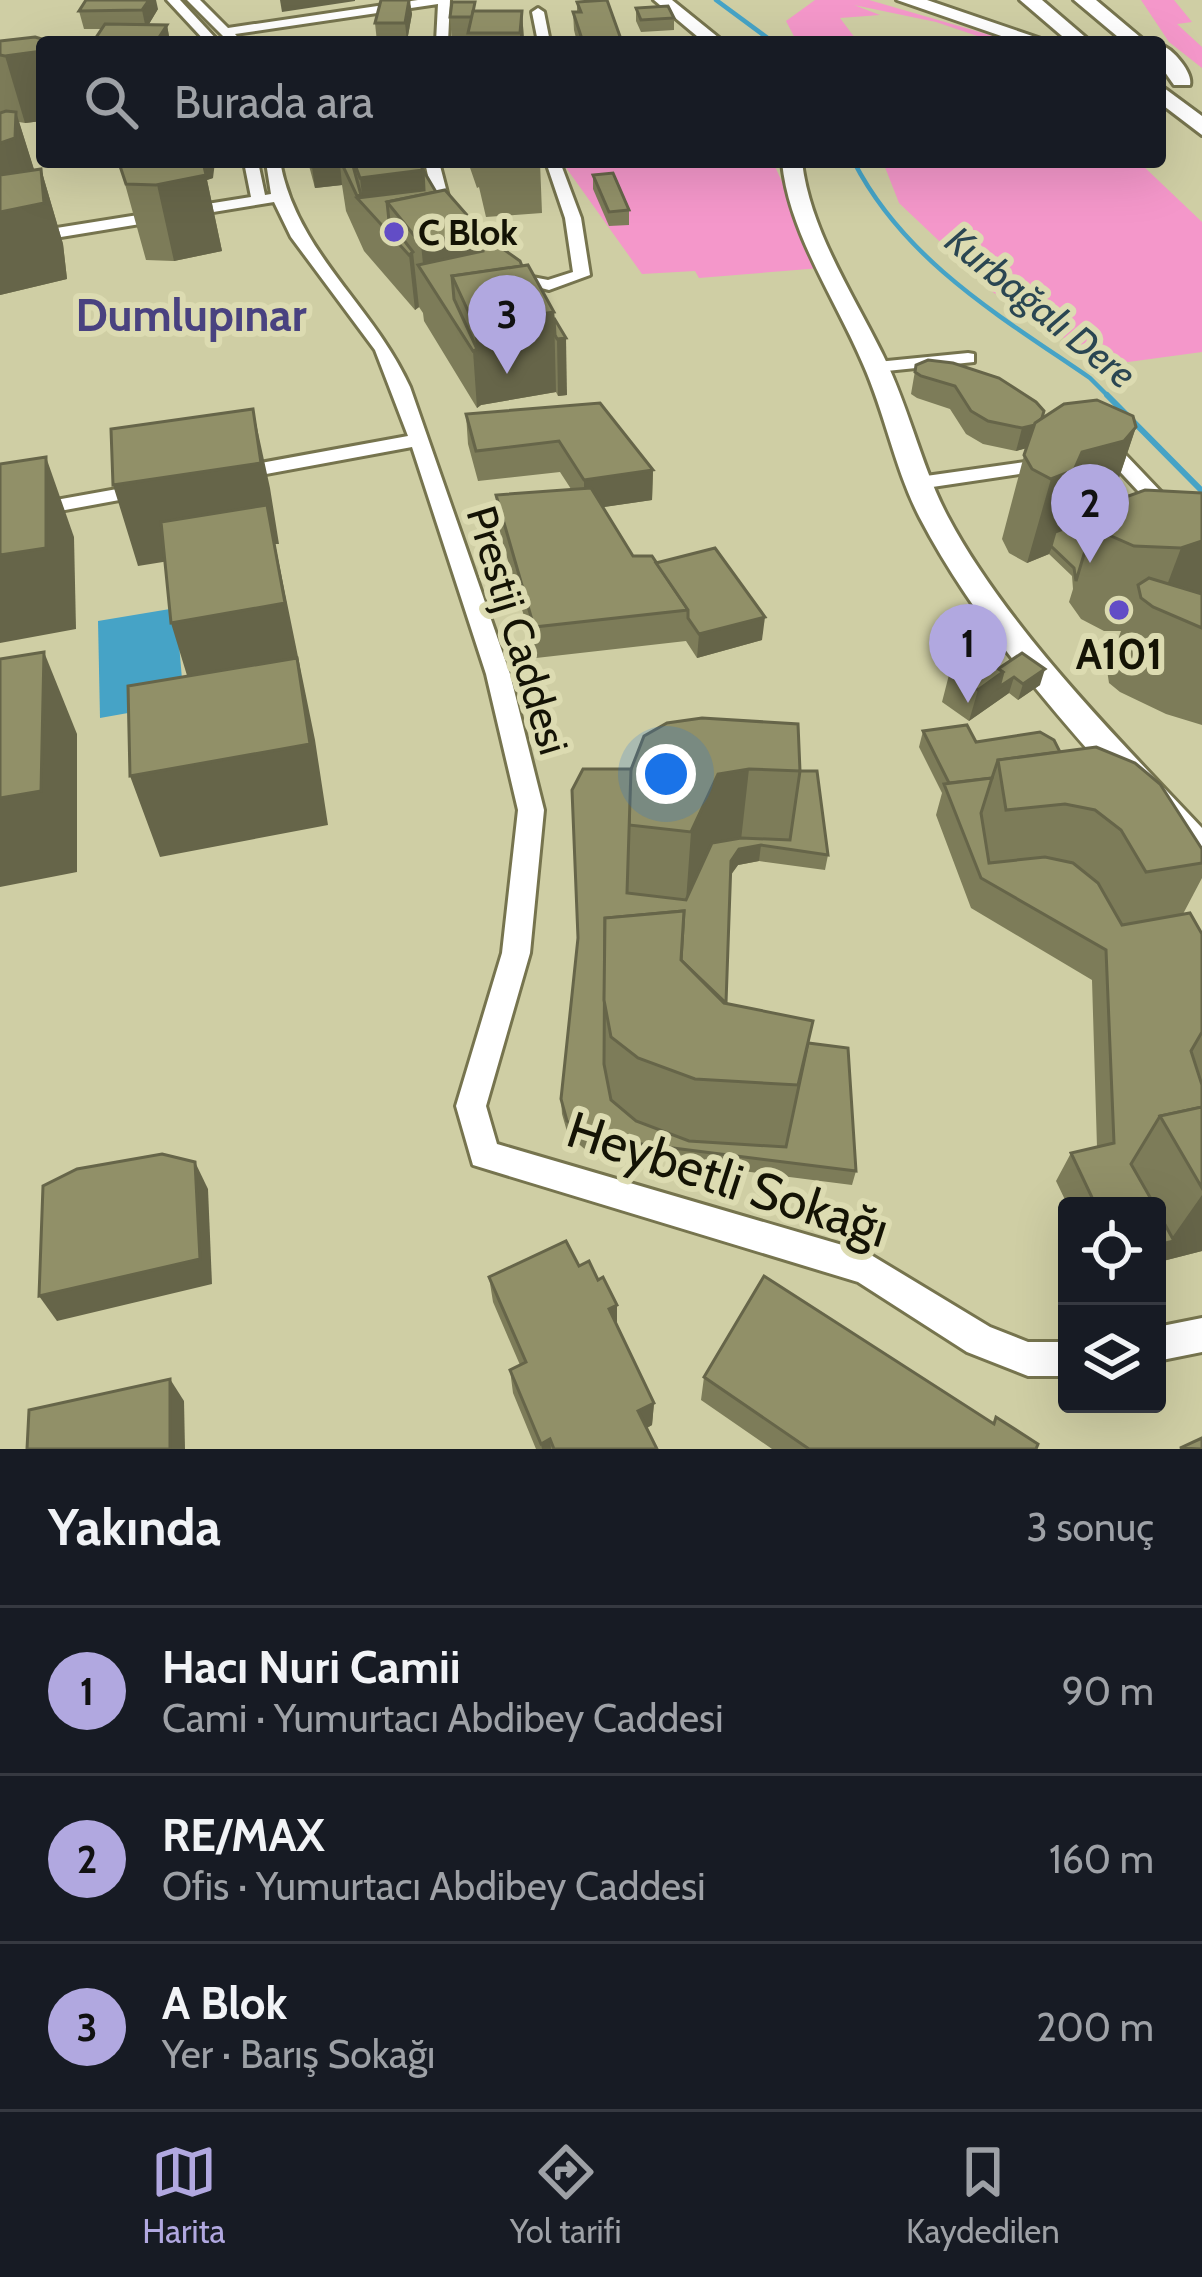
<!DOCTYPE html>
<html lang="tr">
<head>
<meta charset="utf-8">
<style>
  body { margin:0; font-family:Cabin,sans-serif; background:#242831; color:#f1f3f6 }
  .controls { position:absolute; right:36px; bottom:36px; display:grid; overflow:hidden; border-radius:12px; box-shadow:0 12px 48px #0002 }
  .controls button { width:108px; height:108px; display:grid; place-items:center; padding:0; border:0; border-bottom:3px solid #363941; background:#171b24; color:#f1f3f6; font:60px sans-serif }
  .you { position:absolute; left:666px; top:774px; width:42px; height:42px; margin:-30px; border:9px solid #fff; border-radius:50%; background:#1a73e8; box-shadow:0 0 0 18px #1a73e833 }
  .badge { display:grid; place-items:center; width:78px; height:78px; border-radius:50%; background:#b1a8e0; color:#111; font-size:39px; font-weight:700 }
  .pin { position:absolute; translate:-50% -99px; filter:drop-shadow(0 3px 6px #0008) }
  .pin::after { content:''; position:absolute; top:63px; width:42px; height:36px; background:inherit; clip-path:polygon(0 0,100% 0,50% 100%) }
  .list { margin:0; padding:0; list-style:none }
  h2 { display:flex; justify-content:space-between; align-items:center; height:156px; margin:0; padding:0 48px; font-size:51px }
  h2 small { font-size:39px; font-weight:400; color:#9ea1a6 }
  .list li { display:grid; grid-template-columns:78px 1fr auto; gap:36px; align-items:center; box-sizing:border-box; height:168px; padding:0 48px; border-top:3px solid #363941 }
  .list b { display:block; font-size:45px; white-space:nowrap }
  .list p { margin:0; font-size:39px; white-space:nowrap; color:#9ea1a6 }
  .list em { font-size:39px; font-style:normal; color:#9ea1a6 }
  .icon { flex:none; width:66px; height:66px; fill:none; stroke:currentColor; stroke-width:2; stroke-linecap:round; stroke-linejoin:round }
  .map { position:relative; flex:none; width:1202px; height:1449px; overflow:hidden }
  .search { position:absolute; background:#171b24; box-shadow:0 12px 48px #0002; left:36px; right:36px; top:36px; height:132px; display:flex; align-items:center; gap:30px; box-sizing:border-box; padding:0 42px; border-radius:12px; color:#9ea1a6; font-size:45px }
  .sheet { height:660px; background:#171b24 }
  nav { display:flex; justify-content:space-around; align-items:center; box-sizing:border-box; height:168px; border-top:3px solid #363941; background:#171b24; font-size:33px; color:#9ea1a6 }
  nav a { display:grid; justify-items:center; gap:6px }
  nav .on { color:#b1a8e0 }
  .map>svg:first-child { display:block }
  .green { fill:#f497ca }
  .water { fill:#46a3c6 }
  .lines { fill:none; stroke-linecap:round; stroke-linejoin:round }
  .stream-far1 { stroke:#46a3c6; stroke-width:4.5 }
  .stream { stroke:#46a3c6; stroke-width:6 }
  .minor-casing { stroke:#76744e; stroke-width:6 }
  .secondary-casing { stroke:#76744e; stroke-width:6 }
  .trunk-casing { stroke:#76744e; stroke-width:6 }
  .minor { fill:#fff; fill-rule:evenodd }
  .secondary { fill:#fff; fill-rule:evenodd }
  .trunk { fill:#fff; fill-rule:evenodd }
  .wall { fill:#7d7c59; fill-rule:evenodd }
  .shaded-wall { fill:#666549 }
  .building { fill:#919068; stroke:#666549; stroke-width:3 }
  .poi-dot { fill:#624dc6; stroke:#dcdbb1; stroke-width:4.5 }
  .labels { text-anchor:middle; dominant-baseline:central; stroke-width:12; stroke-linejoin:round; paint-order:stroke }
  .far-poi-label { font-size:36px; font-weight:bold; fill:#141305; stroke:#dcdbb1; text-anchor:start }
  .far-water-label { font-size:39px; font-style:italic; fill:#2a4652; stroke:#dcdbb1 }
  .street-label { font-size:42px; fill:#141305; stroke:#dcdbb1 }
  .poi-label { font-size:42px; font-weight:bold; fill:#141305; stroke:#dcdbb1 }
  .far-district-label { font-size:45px; font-weight:bold; fill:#494280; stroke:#dcdbb1 }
  .near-street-label { font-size:51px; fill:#141305; stroke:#dcdbb1 }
</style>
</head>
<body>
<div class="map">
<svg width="1202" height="1449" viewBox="0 0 1202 1449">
  <rect width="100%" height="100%" fill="#cfcea4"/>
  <g class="green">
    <polygon points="815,0 869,0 1014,42 995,42 936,22 854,5 880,15 840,18 858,42 797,42 786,21"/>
    <polygon points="1141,0 1174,0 1192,22 1177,24 1202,47 1202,68 1169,42"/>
    <polygon points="562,162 773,162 821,268 699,278 695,271 642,274"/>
    <polygon points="883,162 1139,162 1202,222 1202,352 1106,365 994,293 899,203"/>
  </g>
  <polygon class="water" points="176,608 184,703 100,718 98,621"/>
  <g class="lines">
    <g class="stream-far1">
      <polyline points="716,0 773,42"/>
      <path d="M854,162C905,261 1001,317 1090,378L1110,398"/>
    </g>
    <polyline class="stream" points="1107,395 1202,491"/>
    <defs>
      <g id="minor">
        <polygon points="167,0 180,0 219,42 206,42"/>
        <polygon points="187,0 200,0 228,28 418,0 450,0 448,42 436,42 438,4 235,34 242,42 229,42"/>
        <polygon points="538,8 544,12 550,42 538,42 532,12"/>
        <path d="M244,162H258L265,195L271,194L266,162H280C297,253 373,305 410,387L510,674L544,810L530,953L486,1106L497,1144L866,1252L990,1327L1028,1342H1067V1376H1028L967,1352L858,1282L473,1165L456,1106L502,953L518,810L486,674L412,447L233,480L223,474L233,468L408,436L375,350L291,237L274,202L0,247V237L251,197Z"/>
        <polygon points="425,162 439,162 451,208 458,218 455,221 445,221 435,208"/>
        <polygon points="546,162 560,162 581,218 590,275 549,290 499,277 507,272 548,280 573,272 565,218"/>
        <polygon points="968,353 974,354 974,362 877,372 868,367 877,362"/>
        <polygon points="1116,450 1123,452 1202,535 1202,554 1195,552 1111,462 1100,464 1090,458 1093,454"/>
        <polygon points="1053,458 1063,464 1060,468 919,489 909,483 919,477"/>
        <polygon points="145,484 155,490 152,494 0,522 0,510"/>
        <polygon points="1202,1318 1202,1352 1157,1361 1157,1327"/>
      </g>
      <g id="secondary">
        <polygon points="654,0 672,0 724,42 704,42"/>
        <path d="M782,162H802C810,230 853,294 883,355C909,407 921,466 948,517C1006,626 1117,738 1202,828V866L1189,862C1094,757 986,644 920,518C895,470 885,413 863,364C835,298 789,233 782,162Z"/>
      </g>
      <g id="trunk">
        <polygon points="897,0 927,0 1050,42 1019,42"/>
        <polygon points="1020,0 1042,0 1091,42 1069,42"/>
        <polygon points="1074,0 1096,0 1146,42 1124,42"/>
        <path d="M1160,45C1173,48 1193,73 1190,85H1174L1160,65Z"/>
        <polygon points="1160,85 1202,116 1202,135 1160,103"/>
      </g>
    </defs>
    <use href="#minor" class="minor-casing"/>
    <use href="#secondary" class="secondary-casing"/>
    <use href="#trunk" class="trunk-casing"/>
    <use href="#minor" class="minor"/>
    <use href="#secondary" class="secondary"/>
    <use href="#trunk" class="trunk"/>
  </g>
  <g class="wall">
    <polygon points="381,0 410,0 412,14 407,41 377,42 375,23"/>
    <polygon points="577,2 622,42 577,42 574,30 573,12 577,12"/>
    <polygon points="636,8 674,18 674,30 641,32 636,21"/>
    <polygon points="158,9 149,24 167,25 170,42 74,42 95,39 102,29 84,29 79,11"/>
    <polygon points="475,11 522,11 524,42 452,41 450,17"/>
    <polygon points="0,41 49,41 42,42 42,121 25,123 19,122 34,170 41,169 63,244 67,279 0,295"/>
    <polygon points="88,162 130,162 130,164 213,178 207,180 222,251 174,261 146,260 120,166 125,165"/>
    <polygon points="308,162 419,162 436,192 481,231 482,234 554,312 567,395 558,396 556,392 481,405 477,408 424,321 423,313 419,307 415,310 364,251 346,211 342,185 315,188"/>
    <polygon points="468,162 540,162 542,213 486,217 479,187 477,188"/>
    <polygon points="584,162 604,162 604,166 585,167"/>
    <polygon points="593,175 629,210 629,225 609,226 593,189"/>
    <path d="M916,365L1042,418L1136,427L1111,502L1202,493V725L1166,714L1120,692L1109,683L1107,670L1121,631H1104L1081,619L1069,602L1073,589L1072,576L1049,554L1027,563L1009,553L1002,539L1026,448L1016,451L983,444L966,434L950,409L917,398L911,394ZM1094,525L1088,541L1082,529Z"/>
    <polygon points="466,414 653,470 652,500 603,507 633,556 656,563 762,640 697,658 686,641 536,658 498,526 496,495 571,489 560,472 478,481 468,444"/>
    <polygon points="998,669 1040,685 1018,700 1009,693 969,721 942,702 950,671"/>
    <polygon points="923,731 976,742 1060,752 1202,849 1202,878 1183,914 1202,934 1202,1251 1159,1262 1157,1265 1157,1206 1068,1206 1056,1181 1071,1153 1097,1147 1092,980 971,908 936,815 942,793 919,747"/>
    <polygon points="644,736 800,771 828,855 825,870 759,861 738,865 731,875 726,1003 808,1043 856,1171 852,1185 587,1151 568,1135 562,1114 561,1099 631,769"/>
    <polygon points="579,1266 598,1280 617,1305 617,1326 654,1403 652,1425 647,1428 657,1449 536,1449 513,1393 510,1370 520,1365 493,1302 489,1277"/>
    <polygon points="704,1377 993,1423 996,1417 1036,1449 772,1449 701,1400"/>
  </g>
  <g class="shaded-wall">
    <polygon points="149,0 156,0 158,9 146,29 142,10"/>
    <polygon points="280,0 355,0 355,1 282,12"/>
    <polygon points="409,0 412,14 407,41 405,23"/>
    <polygon points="522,11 524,42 520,42 520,33"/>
    <polygon points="167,25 170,42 156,42"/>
    <polygon points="42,51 42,121 25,123 5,56"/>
    <polygon points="16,112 38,182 41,169 63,244 67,279 0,295 0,143"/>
    <polygon points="152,162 215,162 213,178 207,180 222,251 174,261"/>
    <polygon points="340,164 342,185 315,188 312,167"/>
    <polygon points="423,170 427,213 481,231 486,294 554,312 556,392 481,405 477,408 473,351 476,349 474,324 452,276 424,274 421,244 387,202 363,204 360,178"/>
    <polygon points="413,252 419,307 415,310 409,255"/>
    <polygon points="566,338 567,395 558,396 557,339"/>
    <polygon points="253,409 270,488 279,544 275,544 315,740 328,825 160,857 130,776 196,705 171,623 274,544 138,566 113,485"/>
    <polygon points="1041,423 1035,446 1016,451 1022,428"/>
    <polygon points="1136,427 1108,510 1096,517 1094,525 1057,536 1049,554 1027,563 1051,479 1082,452"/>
    <polygon points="46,457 74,537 76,629 0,643 0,555"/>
    <polygon points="653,470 652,500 584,510 584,480"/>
    <polygon points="1202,541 1202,600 1158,609 1181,548"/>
    <polygon points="765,617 762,640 697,658 699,634"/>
    <polygon points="44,652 77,734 77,872 0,887 0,798"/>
    <polygon points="1045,669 1040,685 1018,700 1023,684"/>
    <polygon points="1003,672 1014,677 1009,693 969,721 978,690"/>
    <polygon points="749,769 740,849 761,845 759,861 738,865 729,877 685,915 691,832 718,774"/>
    <polygon points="195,1162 208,1189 212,1284 57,1321 39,1296"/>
    <polygon points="1202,1195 1202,1251 1159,1262 1157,1265 1157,1245 1169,1242"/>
    <polygon points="617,1305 617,1330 609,1309"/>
    <polygon points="170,1379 184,1401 185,1449 170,1449"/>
    <polygon points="654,1403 652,1425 637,1433 638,1411"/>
    <polygon points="550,1439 551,1449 542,1449 541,1444"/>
  </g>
  <g class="building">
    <polygon points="86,0 149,0 142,10 79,11"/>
    <polygon points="381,0 409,0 405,23 375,23"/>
    <polygon points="607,0 622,42 583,42 573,12 581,12 577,2"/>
    <polygon points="452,2 475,2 472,17 450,17"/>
    <polygon points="668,6 674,18 641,20 636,8"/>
    <polygon points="473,11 522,11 520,33 468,33"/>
    <polygon points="105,24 167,25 156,42 74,42 77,39 95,39"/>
    <polygon points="35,37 52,42 42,42 42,51 5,56 0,55 0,41"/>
    <polygon points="6,111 16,112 15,138 0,143 0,113"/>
    <polygon points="138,162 203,162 206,175 156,185 126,184 120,166"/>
    <polygon points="310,162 339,162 340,164 312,167"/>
    <polygon points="341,162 352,162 361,195 357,196"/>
    <polygon points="354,162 419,162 423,170 360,178"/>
    <polygon points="41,169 44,203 0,212 0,175"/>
    <polygon points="423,170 436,192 387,202 389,221 413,252 409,255 357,198 424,190"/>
    <polygon points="613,173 629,210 609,212 593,175"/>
    <polygon points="445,190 481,231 421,244 387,202"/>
    <polygon points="482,234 520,261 522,266 452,276 454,299 477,349 473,351 418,265 483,251"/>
    <polygon points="528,265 554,312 474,324 452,276"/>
    <polygon points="554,318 566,338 557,339 555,335"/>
    <polygon points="928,360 953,363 999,378 1036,402 1044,411 1042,418 1035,425 1022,428 988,421 971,411 955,386 921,376 915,372 916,365"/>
    <polygon points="1097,400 1133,416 1136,427 1124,441 1082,452 1074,470 1051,479 1032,469 1024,455 1035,423 1064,404"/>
    <polygon points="600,403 653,470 584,480 559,441 476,451 466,414"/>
    <polygon points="253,409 261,463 113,485 111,429"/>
    <polygon points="46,457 46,548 0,555 0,464"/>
    <polygon points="591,488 633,556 652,556 688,610 534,627 496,495"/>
    <polygon points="1145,490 1202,493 1202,541 1181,548 1134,546 1109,535 1096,517 1109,503"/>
    <polygon points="267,505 285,603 171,623 161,522"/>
    <polygon points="1079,523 1088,541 1076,581 1074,568 1051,546 1055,532"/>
    <polygon points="715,548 765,617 699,634 688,618 688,610 656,563"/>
    <polygon points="1149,578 1202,594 1202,628 1153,607 1141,598 1138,585"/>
    <polygon points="44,652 41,791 0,798 0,659"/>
    <polygon points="1022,653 1045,669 1023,684 1014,677 999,687 1003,672 998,669"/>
    <polygon points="975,654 1003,672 978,690 950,671"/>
    <polygon points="297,658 310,744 130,776 128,686"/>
    <polygon points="702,718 798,724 800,771 749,769 718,774 691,832 629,825 630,772 644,736 667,723"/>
    <polygon points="967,725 976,742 1040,732 1054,740 1060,752 998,760 992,778 949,783 923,731"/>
    <polygon points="1096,747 1135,763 1160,784 1202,849 1202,863 1146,872 1121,830 1095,810 1065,804 1006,810 998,760"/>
    <polygon points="583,769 631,769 627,893 686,900 712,843 741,838 790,840 800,771 817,771 828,855 761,845 739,849 731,861 726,1003 681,960 684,911 605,918 604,1064 611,1100 636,1121 689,1141 786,1147 808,1043 848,1048 856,1171 586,1137 567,1121 561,1099 578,938 572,790"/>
    <polygon points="992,778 981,813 989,863 1045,857 1073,863 1098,883 1122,925 1190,913 1202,934 1202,1032 1191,1051 1202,1085 1202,1107 1160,1116 1131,1164 1155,1206 1096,1206 1071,1153 1114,1143 1106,950 981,878 944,784"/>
    <polygon points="684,911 681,960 724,1003 813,1021 798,1085 695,1079 638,1058 611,1037 604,1000 605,918"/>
    <polygon points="1202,1107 1202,1188 1160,1116"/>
    <polygon points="162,1154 195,1162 200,1259 39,1296 43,1186 77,1169"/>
    <polygon points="1157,1210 1174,1241 1157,1245"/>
    <polygon points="566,1241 579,1266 589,1261 598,1280 603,1277 617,1305 609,1309 654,1403 638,1411 657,1449 554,1449 550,1439 541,1444 510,1370 526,1362 489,1277"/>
    <polygon points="764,1276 994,1424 996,1417 1038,1444 1036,1449 809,1449 704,1377"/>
    <polygon points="170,1379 170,1449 27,1449 29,1410"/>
    <polygon points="1202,1438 1202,1449 1180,1448"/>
  </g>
  <g class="poi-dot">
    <circle cx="394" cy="232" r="12"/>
    <circle cx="1119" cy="610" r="12"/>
  </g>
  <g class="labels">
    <g class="far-poi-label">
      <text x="418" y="232">C Blok</text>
    </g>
    <g class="far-water-label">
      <text transform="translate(1041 307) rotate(39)">Kurbağalı Dere</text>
    </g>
    <g class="street-label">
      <text transform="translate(518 630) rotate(73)">Prestij Caddesi</text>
    </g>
    <g class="poi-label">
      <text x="1119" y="654">A101</text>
    </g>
    <g class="far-district-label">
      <text x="191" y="315">Dumlupınar</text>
    </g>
    <g class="near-street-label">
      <text transform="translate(728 1179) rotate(18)">Heybetli Sokağı</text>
    </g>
  </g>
</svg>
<div class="controls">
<button><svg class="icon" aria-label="locate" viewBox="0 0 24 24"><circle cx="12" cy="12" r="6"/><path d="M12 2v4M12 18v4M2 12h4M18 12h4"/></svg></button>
<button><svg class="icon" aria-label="layers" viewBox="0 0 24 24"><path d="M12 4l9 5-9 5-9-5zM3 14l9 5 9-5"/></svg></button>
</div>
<div class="you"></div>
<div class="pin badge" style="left:968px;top:703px">1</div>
<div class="pin badge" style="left:1090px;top:563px">2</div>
<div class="pin badge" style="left:507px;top:374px">3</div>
<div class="search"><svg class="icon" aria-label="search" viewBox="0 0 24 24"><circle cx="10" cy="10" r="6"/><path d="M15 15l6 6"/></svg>Burada ara</div>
</div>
<section class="sheet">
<h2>Yakında<small>3 sonuç</small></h2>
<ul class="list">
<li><span class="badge">1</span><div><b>Hacı Nuri Camii</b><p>Cami · Yumurtacı Abdibey Caddesi</p></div><em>90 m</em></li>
<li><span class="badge">2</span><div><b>RE/MAX</b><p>Ofis · Yumurtacı Abdibey Caddesi</p></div><em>160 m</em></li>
<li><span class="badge">3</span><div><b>A Blok</b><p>Yer · Barış Sokağı</p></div><em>200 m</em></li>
</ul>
</section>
<nav>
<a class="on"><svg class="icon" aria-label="map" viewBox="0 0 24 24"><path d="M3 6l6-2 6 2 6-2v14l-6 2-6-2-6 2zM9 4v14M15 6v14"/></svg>Harita</a>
<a><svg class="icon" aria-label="directions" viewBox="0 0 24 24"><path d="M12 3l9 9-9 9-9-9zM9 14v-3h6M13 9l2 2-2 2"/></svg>Yol tarifi</a>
<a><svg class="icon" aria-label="saved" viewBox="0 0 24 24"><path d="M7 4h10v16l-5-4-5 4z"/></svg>Kaydedilen</a>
</nav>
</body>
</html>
